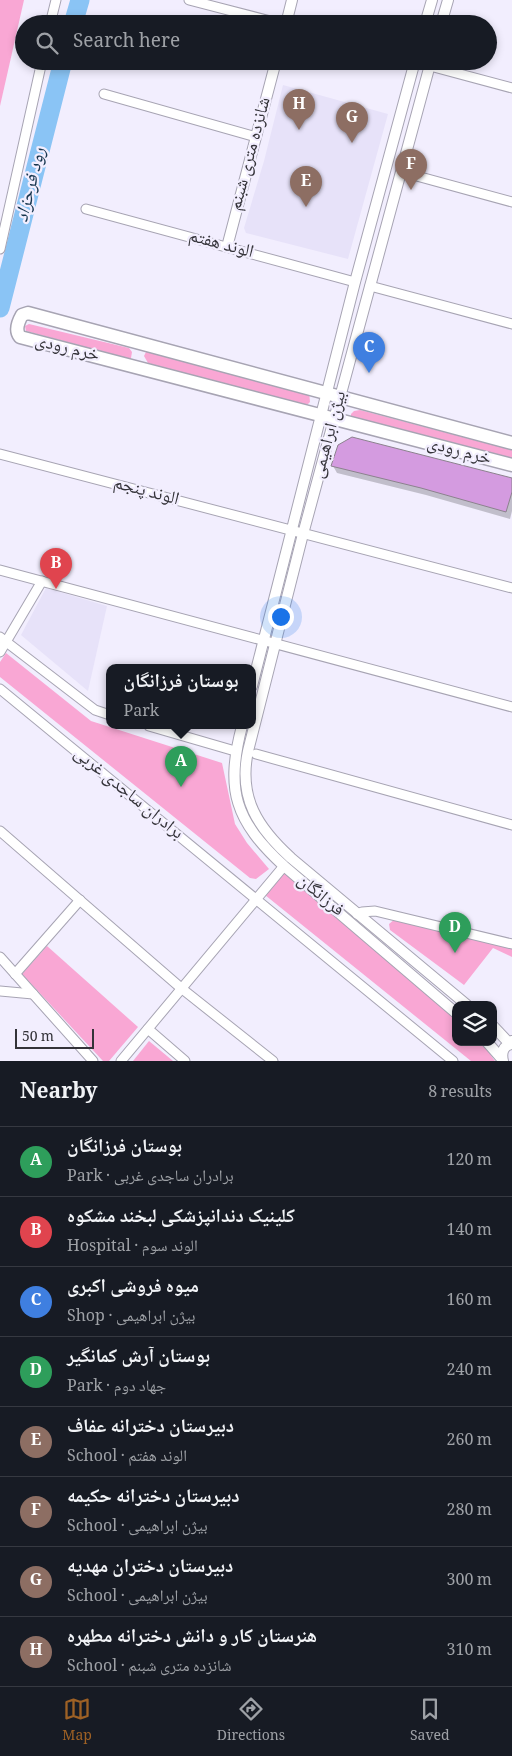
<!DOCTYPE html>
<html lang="en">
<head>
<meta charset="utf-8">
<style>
  body { margin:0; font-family:Georgia,"Noto Naskh Arabic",serif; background:#20242c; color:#f1f3f6 }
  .controls { position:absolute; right:15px; bottom:15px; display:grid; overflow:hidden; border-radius:10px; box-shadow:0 2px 8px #0003 }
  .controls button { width:45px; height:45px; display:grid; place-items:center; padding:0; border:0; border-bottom:1px solid #363941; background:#171b24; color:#f1f3f6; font:25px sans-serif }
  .scale { position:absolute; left:15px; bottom:12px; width:79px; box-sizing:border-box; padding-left:5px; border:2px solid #343339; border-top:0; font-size:14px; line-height:18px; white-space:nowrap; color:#343339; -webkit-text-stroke:4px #f2eefe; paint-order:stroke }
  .you { position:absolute; left:280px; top:616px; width:18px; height:18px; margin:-12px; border:4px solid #fff; border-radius:50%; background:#1a73e8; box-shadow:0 0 0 8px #1a73e833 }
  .badge { display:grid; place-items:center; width:32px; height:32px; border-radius:50%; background:#9e6125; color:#fff; font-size:16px; font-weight:700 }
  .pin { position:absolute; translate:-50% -41px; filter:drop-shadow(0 1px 2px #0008) }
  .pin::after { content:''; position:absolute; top:26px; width:18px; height:15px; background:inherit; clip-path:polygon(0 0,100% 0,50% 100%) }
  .popup { position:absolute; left:106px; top:664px; width:150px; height:65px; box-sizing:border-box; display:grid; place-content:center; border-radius:10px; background:#171b24; filter:drop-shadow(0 1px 4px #0005); font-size:16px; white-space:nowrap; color:#9ea1a6 }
  .popup b { font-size:19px; color:#f1f3f6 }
  .popup::after { content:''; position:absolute; left:50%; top:100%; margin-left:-10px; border:10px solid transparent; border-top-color:#171b24 }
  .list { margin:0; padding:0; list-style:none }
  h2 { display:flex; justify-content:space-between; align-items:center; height:65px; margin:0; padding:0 20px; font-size:21px }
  h2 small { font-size:16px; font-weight:400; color:#9ea1a6 }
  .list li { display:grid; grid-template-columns:32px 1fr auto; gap:15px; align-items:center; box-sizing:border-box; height:70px; padding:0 20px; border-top:1px solid #363941 }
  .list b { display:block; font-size:19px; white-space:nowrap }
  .list p { margin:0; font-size:16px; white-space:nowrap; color:#9ea1a6 }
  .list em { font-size:16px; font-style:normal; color:#9ea1a6 }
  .icon { flex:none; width:28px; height:28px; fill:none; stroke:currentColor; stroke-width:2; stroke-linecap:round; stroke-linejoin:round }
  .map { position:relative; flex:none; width:512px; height:1061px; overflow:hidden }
  .search { position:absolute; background:#171b24; box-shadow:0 2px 8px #0003; left:15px; right:15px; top:15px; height:55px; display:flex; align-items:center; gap:12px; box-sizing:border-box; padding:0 18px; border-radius:28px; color:#9ea1a6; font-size:19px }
  .sheet { height:625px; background:#171b24 }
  nav { display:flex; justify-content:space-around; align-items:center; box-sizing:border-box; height:70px; border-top:1px solid #363941; background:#171b24; font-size:14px; color:#9ea1a6 }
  nav a { display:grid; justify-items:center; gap:2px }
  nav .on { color:#9e6125 }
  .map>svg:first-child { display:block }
  .built { fill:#e7e2f9 }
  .green { fill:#f9a7d4 }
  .shadow { fill:#0003 }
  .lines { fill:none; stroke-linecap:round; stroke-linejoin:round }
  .river { stroke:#8ac4f5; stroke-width:19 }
  .building { fill:#d49be0; stroke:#8c828e }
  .minor-casing { stroke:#a7a4b3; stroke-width:11 }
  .tertiary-casing { stroke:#a7a4b3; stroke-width:12 }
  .secondary-casing { stroke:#a7a4b3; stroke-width:15 }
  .minor { stroke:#fff; stroke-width:9 }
  .tertiary { stroke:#fff; stroke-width:10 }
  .secondary { stroke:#fff; stroke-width:12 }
  .labels { text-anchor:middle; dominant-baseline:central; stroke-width:4.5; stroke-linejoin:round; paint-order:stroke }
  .street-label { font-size:18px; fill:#343339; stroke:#f2eefe }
  .water-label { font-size:19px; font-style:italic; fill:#17364f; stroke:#f2eefe }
</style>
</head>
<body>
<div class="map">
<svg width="512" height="1061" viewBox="0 0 512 1061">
  <rect width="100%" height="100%" fill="#f2eefe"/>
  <g class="built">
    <polygon points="283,85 388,114 348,259 246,233 244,228 264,161"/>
    <polygon points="46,588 107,606 88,691 21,635"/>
  </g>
  <g class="green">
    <polygon points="0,0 24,0 0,106"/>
    <polygon points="29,324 129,348 132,352 131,358 127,358 26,331 25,326"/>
    <polygon points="150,350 309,392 310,402 307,405 300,407 148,363 144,356 146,352"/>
    <polygon points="360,410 512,450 512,459 351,417 351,414 354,411"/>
    <polygon points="6,653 91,721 222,763 235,824 247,843 269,869 256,879 250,878 0,677 0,662"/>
    <polygon points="284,872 456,1013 456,1042 481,1042 495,1061 471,1061 265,895"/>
    <polygon points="395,919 512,949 512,957 493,948 464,985 390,930 389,924"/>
    <polygon points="47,946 138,1027 109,1061 103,1061 22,974"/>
    <polygon points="149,1041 173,1061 133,1061"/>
  </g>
  <polygon class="shadow" points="333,466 512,479 512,511 510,519 426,495 337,473"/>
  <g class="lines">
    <g class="river">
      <polyline points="73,24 80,0"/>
      <polyline points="0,308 63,61"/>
    </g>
  </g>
  <polygon class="building" points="352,437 512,478 512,492 506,512 421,488 331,466 338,445"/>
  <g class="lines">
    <defs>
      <g id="minor">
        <polyline points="189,0 282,24"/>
        <polyline points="50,24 56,0"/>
        <polyline points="430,66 512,88"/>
        <polyline points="104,94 256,137"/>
        <polyline points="402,172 512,202"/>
        <polyline points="86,209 355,282"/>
        <polyline points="0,249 42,61"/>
        <polyline points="370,286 512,324"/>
        <polyline points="0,454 512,588"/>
        <polyline points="0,570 512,707"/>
        <polyline points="0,637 95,710 110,715"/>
        <polyline points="0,652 42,581"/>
        <polyline points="0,689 453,1061"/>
        <polyline points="149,726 235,751"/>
        <polyline points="256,754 512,825"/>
        <polyline points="0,831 181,988 273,1061"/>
        <polyline points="357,914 362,912 375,911 512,944"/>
        <polyline points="0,957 93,1061"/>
        <polyline points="15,974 80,900"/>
        <polyline points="0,991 33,994"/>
        <polyline points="148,1029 185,1061"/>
        <polyline points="121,1061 284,866"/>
      </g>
      <g id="tertiary">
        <polyline points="286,24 292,0"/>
        <polyline points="425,24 432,0"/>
        <polyline points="441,24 448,0"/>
        <path d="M431,61L303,534L248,751C238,798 258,828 291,858L467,1005"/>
        <polyline points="227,247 276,61"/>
        <polyline points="252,686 355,282 415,61"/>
        <path d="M242,726C225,790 235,821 284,866L456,1013"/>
        <polyline points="493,1026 510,1044 512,1041"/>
        <polyline points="487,1042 502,1059"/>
        <path d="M503,1061C501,1053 503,1045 512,1044"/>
      </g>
      <path id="secondary" d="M512,443L28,313L22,315C18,322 15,331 20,337L512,465"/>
    </defs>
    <use href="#minor" class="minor-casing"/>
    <use href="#tertiary" class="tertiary-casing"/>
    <use href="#secondary" class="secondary-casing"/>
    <use href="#minor" class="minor"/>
    <use href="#tertiary" class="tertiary"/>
    <use href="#secondary" class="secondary"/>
  </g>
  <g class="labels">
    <g class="street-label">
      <text transform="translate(251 154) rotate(-75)">شانزده متری شبنم</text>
      <text transform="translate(221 245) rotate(15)">الوند هفتم</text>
      <text transform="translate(67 349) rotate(14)">خرم رودی</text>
      <text transform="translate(330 435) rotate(-75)">بیژن ابراهیمی</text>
      <text transform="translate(459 452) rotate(15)">خرم رودی</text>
      <text transform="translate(146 492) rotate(15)">الوند پنجم</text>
      <text transform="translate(128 794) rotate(39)">برادران ساجدی غربی</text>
      <text transform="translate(320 896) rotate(40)">فرزانگان</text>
    </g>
    <g class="water-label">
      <text transform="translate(32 185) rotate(-76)">رود فرحزاد</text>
    </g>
  </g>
</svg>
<div class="controls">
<button><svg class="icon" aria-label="layers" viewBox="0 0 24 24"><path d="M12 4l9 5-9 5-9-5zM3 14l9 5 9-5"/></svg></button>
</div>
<div class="scale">50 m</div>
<div class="you"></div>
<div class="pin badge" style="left:181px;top:787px;background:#2e9e5b">A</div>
<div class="popup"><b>بوستان فرزانگان</b>Park</div>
<div class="pin badge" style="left:56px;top:589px;background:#e0444e">B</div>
<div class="pin badge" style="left:369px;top:373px;background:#3f7fe0">C</div>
<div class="pin badge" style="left:455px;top:953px;background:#2e9e5b">D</div>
<div class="pin badge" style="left:306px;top:207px;background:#8d6e63">E</div>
<div class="pin badge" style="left:411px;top:190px;background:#8d6e63">F</div>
<div class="pin badge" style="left:352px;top:143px;background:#8d6e63">G</div>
<div class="pin badge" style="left:299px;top:130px;background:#8d6e63">H</div>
<div class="search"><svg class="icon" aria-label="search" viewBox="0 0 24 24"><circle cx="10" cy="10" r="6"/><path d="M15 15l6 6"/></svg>Search here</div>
</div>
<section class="sheet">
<h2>Nearby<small>8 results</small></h2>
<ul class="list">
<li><span class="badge" style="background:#2e9e5b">A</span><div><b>بوستان فرزانگان</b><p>Park · برادران ساجدی غربی</p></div><em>120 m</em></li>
<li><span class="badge" style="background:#e0444e">B</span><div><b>کلینیک دندانپزشکی لبخند مشکوه</b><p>Hospital · الوند سوم</p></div><em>140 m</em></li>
<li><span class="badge" style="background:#3f7fe0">C</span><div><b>میوه فروشی اکبری</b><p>Shop · بیژن ابراهیمی</p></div><em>160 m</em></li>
<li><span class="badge" style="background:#2e9e5b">D</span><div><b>بوستان آرش کمانگیر</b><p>Park · جهاد دوم</p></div><em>240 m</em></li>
<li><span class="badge" style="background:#8d6e63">E</span><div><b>دبیرستان دخترانه عفاف</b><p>School · الوند هفتم</p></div><em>260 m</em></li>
<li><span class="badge" style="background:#8d6e63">F</span><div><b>دبیرستان دخترانه حکیمه</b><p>School · بیژن ابراهیمی</p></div><em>280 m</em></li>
<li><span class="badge" style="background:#8d6e63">G</span><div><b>دبیرستان دختران مهدیه</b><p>School · بیژن ابراهیمی</p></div><em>300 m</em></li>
<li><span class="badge" style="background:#8d6e63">H</span><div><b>هنرستان کار و دانش دخترانه مطهره</b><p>School · شانزده متری شبنم</p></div><em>310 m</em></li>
</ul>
</section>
<nav>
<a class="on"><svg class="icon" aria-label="map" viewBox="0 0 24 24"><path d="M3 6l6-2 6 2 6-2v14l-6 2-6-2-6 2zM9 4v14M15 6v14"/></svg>Map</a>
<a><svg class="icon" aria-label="directions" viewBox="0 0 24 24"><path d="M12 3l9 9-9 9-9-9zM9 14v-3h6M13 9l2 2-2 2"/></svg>Directions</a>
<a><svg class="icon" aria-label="saved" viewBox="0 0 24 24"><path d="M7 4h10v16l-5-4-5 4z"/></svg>Saved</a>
</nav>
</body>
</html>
